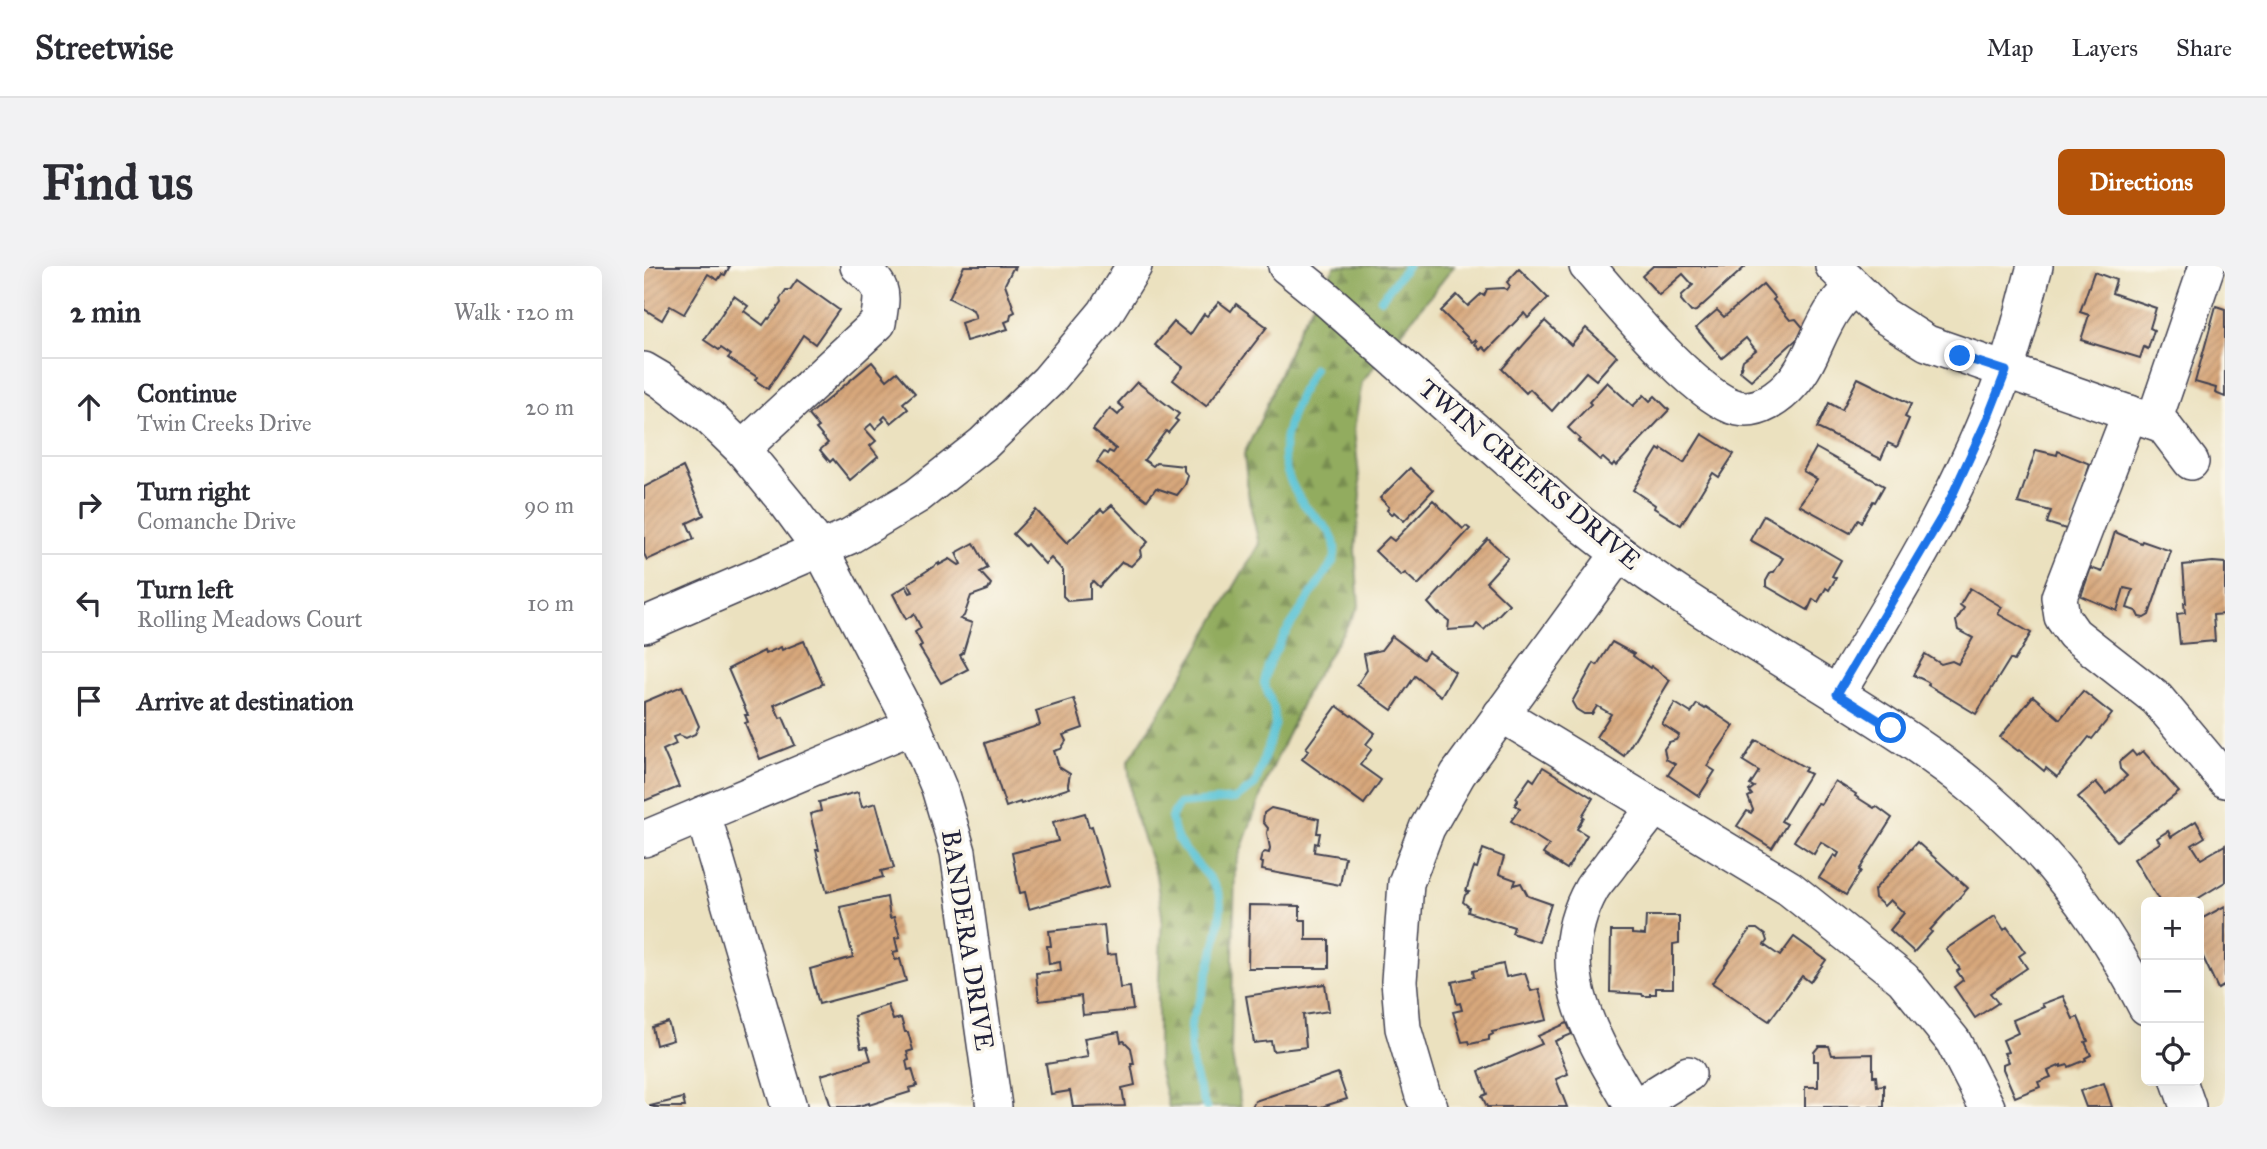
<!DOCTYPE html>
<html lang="en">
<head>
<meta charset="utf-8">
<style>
  body { margin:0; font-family:"IM FELL Great Primer",serif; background:#f2f2f3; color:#2b2b33 }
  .controls { position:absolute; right:21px; bottom:21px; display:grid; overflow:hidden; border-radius:10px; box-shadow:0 7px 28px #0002 }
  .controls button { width:63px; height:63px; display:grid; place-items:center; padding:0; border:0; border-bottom:2px solid #e1e1e2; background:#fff; color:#2b2b33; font:35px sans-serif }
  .stop { position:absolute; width:21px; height:21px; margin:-16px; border:5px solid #1a73e8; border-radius:50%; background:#fff }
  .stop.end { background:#1a73e8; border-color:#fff; box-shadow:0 2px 7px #0008 }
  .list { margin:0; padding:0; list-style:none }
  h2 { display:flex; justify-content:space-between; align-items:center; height:91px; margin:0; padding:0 28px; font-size:30px }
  h2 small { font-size:23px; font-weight:400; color:#7c7c81 }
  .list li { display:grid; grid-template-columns:46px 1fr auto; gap:21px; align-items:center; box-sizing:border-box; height:98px; padding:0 28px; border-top:2px solid #e1e1e2 }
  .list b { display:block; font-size:26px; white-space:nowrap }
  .list p { margin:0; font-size:23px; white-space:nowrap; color:#7c7c81 }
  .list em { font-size:23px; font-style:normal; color:#7c7c81 }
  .icon { flex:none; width:38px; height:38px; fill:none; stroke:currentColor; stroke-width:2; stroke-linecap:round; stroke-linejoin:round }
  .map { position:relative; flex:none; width:1581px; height:841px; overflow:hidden; border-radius:10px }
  header { display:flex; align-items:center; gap:42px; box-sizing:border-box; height:98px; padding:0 35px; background:#fff; border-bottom:2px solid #e1e1e2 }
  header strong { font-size:33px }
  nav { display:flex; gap:38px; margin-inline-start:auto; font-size:24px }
  .intro { display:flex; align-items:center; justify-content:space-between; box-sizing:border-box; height:168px; padding:0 42px }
  h1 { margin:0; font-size:49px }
  .button { padding:18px 32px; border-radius:10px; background:#b45309; color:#fff; font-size:24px; font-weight:700 }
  main { display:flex; gap:42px; padding:0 42px }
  aside { flex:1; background:#fff; border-radius:10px; box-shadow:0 7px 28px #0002 }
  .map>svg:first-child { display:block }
  .forest { fill:url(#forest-firs); stroke:#5a674d; stroke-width:2 }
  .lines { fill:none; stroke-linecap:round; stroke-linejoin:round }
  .stream { stroke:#5ac3d5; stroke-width:8 }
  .building { fill:url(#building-hatch) }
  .minor-casing { stroke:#403f4f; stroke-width:38 }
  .minor { stroke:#fff; stroke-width:35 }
  .route { stroke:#1a73e8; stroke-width:9 }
  .labels { text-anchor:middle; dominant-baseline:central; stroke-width:7; stroke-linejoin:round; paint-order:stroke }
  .street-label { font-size:26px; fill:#22223b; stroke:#fbf7ec }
</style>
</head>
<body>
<header>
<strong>Streetwise</strong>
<nav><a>Map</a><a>Layers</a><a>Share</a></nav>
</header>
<div class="intro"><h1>Find us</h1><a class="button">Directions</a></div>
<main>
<aside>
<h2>2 min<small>Walk · 120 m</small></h2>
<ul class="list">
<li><svg class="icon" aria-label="ahead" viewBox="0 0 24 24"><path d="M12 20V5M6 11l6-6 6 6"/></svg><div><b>Continue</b><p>Twin Creeks Drive</p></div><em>20 m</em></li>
<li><svg class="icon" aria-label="right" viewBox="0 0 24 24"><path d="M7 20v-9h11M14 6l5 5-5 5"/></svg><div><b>Turn right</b><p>Comanche Drive</p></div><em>90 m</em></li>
<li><svg class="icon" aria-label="left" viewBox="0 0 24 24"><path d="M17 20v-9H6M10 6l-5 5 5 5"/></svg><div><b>Turn left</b><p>Rolling Meadows Court</p></div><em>10 m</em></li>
<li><svg class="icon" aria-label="arrive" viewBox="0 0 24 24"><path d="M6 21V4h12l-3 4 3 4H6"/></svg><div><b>Arrive at destination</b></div></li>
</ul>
</aside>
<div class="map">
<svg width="1581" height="841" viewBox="0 0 1581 841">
  <defs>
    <pattern id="forest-firs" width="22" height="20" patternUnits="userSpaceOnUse" patternTransform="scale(1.75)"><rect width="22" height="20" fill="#92ac5f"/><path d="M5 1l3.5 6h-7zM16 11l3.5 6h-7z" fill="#778c50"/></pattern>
    <pattern id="building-hatch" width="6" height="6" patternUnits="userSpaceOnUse" patternTransform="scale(1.75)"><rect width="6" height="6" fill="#d7a77b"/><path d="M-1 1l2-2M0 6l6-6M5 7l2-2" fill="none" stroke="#b88f6b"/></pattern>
  </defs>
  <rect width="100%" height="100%" fill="#fbf7ec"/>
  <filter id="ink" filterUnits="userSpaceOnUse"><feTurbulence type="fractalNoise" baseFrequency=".0143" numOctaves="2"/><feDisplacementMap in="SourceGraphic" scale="14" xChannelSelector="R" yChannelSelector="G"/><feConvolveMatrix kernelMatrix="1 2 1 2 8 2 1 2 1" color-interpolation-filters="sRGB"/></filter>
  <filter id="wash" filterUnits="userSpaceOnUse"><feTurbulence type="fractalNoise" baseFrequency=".00686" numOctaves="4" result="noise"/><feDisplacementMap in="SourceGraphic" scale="28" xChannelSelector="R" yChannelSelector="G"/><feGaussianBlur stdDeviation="1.57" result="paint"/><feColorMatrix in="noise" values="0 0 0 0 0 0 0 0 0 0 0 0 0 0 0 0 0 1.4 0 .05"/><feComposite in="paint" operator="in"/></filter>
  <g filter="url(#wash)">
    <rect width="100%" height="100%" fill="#ebe1bf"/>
    <polygon class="forest" points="691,0 810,0 718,116 710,163 717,229 711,284 715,340 666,420 621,518 591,601 587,785 597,841 525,841 514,799 514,732 518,650 512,609 489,544 484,496 537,412 615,278 605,234 600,188 617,153 654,64"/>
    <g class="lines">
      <g class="stream">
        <polyline points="737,33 763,0"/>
        <path d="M562,841C550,814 544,788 547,758C548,748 555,738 558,728C564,707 582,648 575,629C568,610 547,594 536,577C531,571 530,560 527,552L535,538L591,533L611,519L631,460L630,443L620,417L624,400L640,369L690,294C697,262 671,257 656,233C650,223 643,210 641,198C635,170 656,126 670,102"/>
      </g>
    </g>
    <g id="blocks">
      <g class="building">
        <polygon points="0,0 86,0 81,9 78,8 74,14 64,8 40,48 26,40 18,54 0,43"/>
        <polygon points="320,0 372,0 371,3 369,2 361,18 371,46 367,48 366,54 361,56 364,63 322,75 317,57 332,52 329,44 305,32"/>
        <polygon points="1009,0 1100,0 1101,1 1052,45 1047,46 1037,34 1038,29 1049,19 1039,8 1015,29 998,10"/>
        <polygon points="875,3 904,32 884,52 880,47 843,85 839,81 836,84 831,78 833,76 831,74 828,76 797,45 813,29 824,40 837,28 840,30 843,23 860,22 863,24 866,20 863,16"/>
        <polygon points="1450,6 1472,14 1468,27 1512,42 1506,62 1510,64 1504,83 1500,81 1496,92 1437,74 1445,49 1436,46"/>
        <polygon points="153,14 195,44 171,78 159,69 124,123 111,114 113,111 84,92 87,89 77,82 75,84 60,74 90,30 104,40 100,45 119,59 124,52 125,53 137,37 136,33 142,24 146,24"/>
        <polygon points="1119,18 1131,32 1129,34 1146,54 1152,53 1162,65 1107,114 1096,105 1099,94 1112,84 1102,72 1078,92 1052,62 1073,44 1080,51"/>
        <polygon points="575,36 587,45 592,38 623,61 562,140 529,114 539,101 511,79 530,56 546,69 560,48 563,50"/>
        <polygon points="1572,40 1581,43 1581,131 1571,127 1572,122 1551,116"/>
        <polygon points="901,55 927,79 942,62 973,90 952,114 942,106 908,145 886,123 882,127 858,103"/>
        <polygon points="228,96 243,114 253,106 271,127 259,137 264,143 247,157 241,150 238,153 240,155 231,163 227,158 221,163 232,175 226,180 234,190 206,214 189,193 186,196 176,184 184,177 172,163 175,161 165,149"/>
        <polygon points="1214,112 1267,138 1261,151 1265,153 1253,181 1244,177 1237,193 1173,162 1185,137 1198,144"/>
        <polygon points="493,116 535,148 531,153 534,155 524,167 522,165 500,194 509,200 512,197 540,200 540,205 544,210 541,219 533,229 512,222 503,234 453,196 460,186 463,188 465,185 469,187 472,183 449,164 466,142 474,149 480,142 474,137"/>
        <polygon points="963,116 989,140 1000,129 1006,135 1011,130 1025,144 972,200 970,197 968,200 959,192 956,194 934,175 936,173 924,162 947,138 945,136"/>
        <polygon points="1058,168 1090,188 1075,211 1069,207 1037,259 1010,242 1011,239 989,224 1014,183 1017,185 1018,183 1040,197"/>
        <polygon points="1172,182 1240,220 1231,236 1229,235 1217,256 1214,254 1206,267 1155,239 1173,213 1159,205"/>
        <polygon points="1392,184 1413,189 1414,185 1446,198 1425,264 1403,257 1407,245 1374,237"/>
        <polygon points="39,201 60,249 43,257 50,273 3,294 0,288 0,221"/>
        <polygon points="766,202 789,224 760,255 750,246 748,249 743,244 745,241 736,232"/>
        <polygon points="789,234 819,263 822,260 826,263 774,319 761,307 757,310 731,285 745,271 750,275"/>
        <polygon points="468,239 504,276 496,284 497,290 487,300 478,296 455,321 449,315 446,318 446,333 424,335 419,330 419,305 407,292 401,298 383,278 381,280 369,268 392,244 423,277 457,243 460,246"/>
        <polygon points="1120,249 1197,294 1188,310 1192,312 1185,324 1182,322 1174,336 1169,333 1164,344 1122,320 1122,315 1127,306 1130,306 1139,292 1106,274"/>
        <polygon points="1471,266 1497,277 1498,275 1527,285 1505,349 1500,352 1495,351 1492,345 1483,342 1489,324 1480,322 1473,345 1437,330 1447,302 1458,306"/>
        <polygon points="844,273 864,292 842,316 865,338 840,364 833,358 830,362 804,364 805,355 795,347 794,348 784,337"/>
        <polygon points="330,277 344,302 336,306 347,318 344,324 327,330 320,350 316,353 328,357 319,387 316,389 324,403 297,417 275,381 278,379 271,366 277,362 270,348 262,353 249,328 262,320 266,327 269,326 264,317 295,297 295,299 306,293 315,299 317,298 312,287"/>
        <polygon points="1569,296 1581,297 1581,348 1569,349 1571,375 1536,378 1533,348 1541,347 1540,337 1542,337 1539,299"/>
        <polygon points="1326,322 1358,341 1354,348 1387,367 1370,395 1366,393 1332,448 1284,419 1285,417 1282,415 1269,409 1281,388 1297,398 1308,395 1314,398 1329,372 1314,364 1312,355 1320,342 1316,339"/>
        <polygon points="748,370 779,393 784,386 811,406 797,430 771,410 748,444 713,419 723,404 720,388 737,384"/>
        <polygon points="160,375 179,418 130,439 136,452 139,451 151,479 116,493 101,457 104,456 101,449 104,449 84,403 120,385 121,388 137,381 138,384"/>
        <polygon points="968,376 990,388 989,390 1006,402 1007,400 1026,414 980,490 952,471 967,448 953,440 948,448 940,448 932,443 928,436 950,397 953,399"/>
        <polygon points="38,420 55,460 51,468 42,472 35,469 29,471 32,478 19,484 35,521 0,535 0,436"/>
        <polygon points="1439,425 1468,448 1448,473 1445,471 1413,511 1402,502 1400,505 1375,484 1374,485 1356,471 1389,430 1416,453"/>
        <polygon points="430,433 439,462 419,469 422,475 417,483 410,485 415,501 426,508 424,518 426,522 377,538 376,536 362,541 341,477 396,459 392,445"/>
        <polygon points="1031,437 1047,447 1053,438 1061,443 1062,441 1090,460 1063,500 1071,505 1055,530 1024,509 1031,498 1022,493 1020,483 1025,476 1032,474 1035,469 1018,458"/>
        <polygon points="693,440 707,450 708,449 731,467 722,478 728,483 716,499 737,514 720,538 658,493 665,484 662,482"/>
        <polygon points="1112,474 1162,502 1160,505 1166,508 1137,555 1143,558 1128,582 1093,560 1103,545 1107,547 1109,544 1104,531 1108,529 1105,525 1110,521 1106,519 1115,505 1099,495"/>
        <polygon points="1488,485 1492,490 1499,485 1535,526 1473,575 1434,531 1452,516 1462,528 1483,510 1476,503 1475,496"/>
        <polygon points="899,501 949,532 938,550 940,551 933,563 943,569 923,603 899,588 905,579 867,555 876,542 871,539 874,534 872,532 886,512 890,515"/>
        <polygon points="1191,515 1212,528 1211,530 1230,542 1232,540 1248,552 1215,604 1217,605 1202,629 1175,612 1190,589 1193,591 1195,587 1177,576 1170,588 1150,575 1174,537 1177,538"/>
        <polygon points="214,526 218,541 232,537 250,602 237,605 239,611 183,626 172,584 175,584 166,548 177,545 175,536"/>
        <polygon points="627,542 675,553 673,567 676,567 674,578 671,577 670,586 701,591 696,619 618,604 619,597 616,596 618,588 621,586 625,587 626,582 623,567 624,562 619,556 620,547"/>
        <polygon points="441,547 445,561 448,560 465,620 385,643 381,626 376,627 368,587 414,575 409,556"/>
        <polygon points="1552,555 1561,571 1548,579 1557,593 1581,579 1581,616 1548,636 1516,636 1490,593 1516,577 1513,572 1524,565 1527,571"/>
        <polygon points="1273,576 1324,622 1286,664 1288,666 1270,686 1246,664 1260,647 1246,634 1240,640 1231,632 1230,624"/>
        <polygon points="839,583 860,591 855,608 872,614 870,619 877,617 884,630 907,638 895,676 868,667 870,661 824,646 825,641 819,636 821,629 825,626 822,625 830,601 833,602"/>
        <polygon points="243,631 246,652 250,651 256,671 251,672 254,685 249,686 251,694 256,693 262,715 175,738 166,703 209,691 196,641"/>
        <polygon points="605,639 656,640 656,654 662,654 662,674 685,674 685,702 604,702"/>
        <polygon points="1581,640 1581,719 1574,723 1558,689 1555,691 1555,654"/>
        <polygon points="1002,650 1035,650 1035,677 1029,678 1029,722 1012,722 1012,728 1006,728 1006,730 999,730 998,728 966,726 967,665 988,665 988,668 1001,669"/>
        <polygon points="1351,650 1360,664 1363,661 1381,686 1375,690 1383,702 1346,727 1354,737 1331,752 1310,721 1319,714 1313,705 1316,703 1302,683"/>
        <polygon points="460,659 463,689 472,688 476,722 486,721 489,744 439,749 437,730 395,735 392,707 417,705 416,696 405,698 403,680 407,680 405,665"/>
        <polygon points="1107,663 1113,663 1121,669 1123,675 1120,679 1136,690 1150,671 1182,694 1166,716 1158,710 1125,755 1068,717"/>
        <polygon points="859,698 862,711 881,707 887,725 895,723 903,754 848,766 849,768 845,770 845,774 826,778 825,775 818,776 809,746 818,744 816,737 813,738 808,716 830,711 829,705"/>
        <polygon points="681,718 685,745 659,749 662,781 629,785 627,775 610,777 602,730"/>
        <polygon points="1419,730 1429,753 1434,751 1444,775 1441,776 1447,789 1441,792 1442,794 1425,801 1424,799 1417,801 1417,799 1404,805 1407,811 1394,816 1396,821 1371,831 1359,803 1359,798 1364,796 1360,787 1364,786 1359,774 1374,767 1369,754 1400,741 1398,738"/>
        <polygon points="244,739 249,754 257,752 261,766 264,766 269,784 263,786 265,794 262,795 264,804 268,803 273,820 265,822 266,826 225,839 225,837 211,841 187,841 177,809 227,794 223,781 217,782 210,750"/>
        <polygon points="24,756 29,774 12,779 8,761"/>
        <polygon points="923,757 928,768 911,775 924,808 912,813 923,841 843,841 838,830 843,828 835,805 898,778 894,770"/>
        <polygon points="475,766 477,776 480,775 487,782 490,798 487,798 491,819 478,822 481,840 429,841 426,825 407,828 402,798 444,791 440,772"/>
        <polygon points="1175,780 1185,780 1188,789 1229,788 1229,810 1232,810 1233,820 1240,819 1240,841 1161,841 1161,821 1174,821 1174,795 1170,795 1170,786"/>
        <polygon points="694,807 703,833 677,841 608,841 611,835"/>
        <polygon points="1460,817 1468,841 1442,841 1436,825"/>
        <polygon points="39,832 41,841 6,841 6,840"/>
      </g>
    </g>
  </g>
  <g filter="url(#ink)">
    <use href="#blocks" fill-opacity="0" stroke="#403f4f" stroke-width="2"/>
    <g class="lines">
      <defs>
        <g id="minor">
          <path d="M642,0L679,30L931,253C1013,320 1106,373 1195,429C1241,458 1288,487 1330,522C1404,583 1459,656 1502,741"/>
          <path d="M943,0C973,34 1053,133 1094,142C1115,147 1136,131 1149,116C1168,95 1174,64 1191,41C1196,34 1203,28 1209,21"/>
          <polyline points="1189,0 1239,49 1283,77 1519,159 1547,196"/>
          <polyline points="0,104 17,114 65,151 98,183 144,239 177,284 269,460 295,522 314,586 350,841"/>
          <polyline points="1486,147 1415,331 1418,351 1430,368 1513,433 1581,514"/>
          <polyline points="1510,155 1563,0"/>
          <path d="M98,183L234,57C239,24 241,22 214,0"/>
          <polyline points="0,359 206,270 273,230 339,178 404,115 461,47 490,0"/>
          <path d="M1193,428C1257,323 1318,224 1360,108C1373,73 1381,36 1391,0"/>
          <polyline points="857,448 1145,622 1259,713 1309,775 1343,841"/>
          <polyline points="59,548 145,841"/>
          <polyline points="0,573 269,460"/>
          <polyline points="1535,815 1544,841"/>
          <polyline points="786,841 779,830 759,762 755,715 762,617 783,562 814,508 974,289"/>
          <path d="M989,841C948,771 902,703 948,622C954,613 962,605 968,596C982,578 997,559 1011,541"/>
          <polyline points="991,841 1044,808"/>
        </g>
      </defs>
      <use href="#minor" class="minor-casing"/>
      <use href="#minor" class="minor"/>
    </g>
  </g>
  <g class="lines" filter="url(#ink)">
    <polyline class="route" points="1247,462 1193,428 1300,247 1342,156 1362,105 1316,90"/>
  </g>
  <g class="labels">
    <g class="street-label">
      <text transform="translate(886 208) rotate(40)">TWIN CREEKS DRIVE</text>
      <text transform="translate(324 674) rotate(81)">BANDERA DRIVE</text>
    </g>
  </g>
</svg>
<div class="controls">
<button>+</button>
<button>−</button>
<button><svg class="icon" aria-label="locate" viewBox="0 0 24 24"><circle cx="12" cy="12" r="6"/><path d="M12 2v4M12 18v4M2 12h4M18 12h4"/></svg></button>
</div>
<div class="stop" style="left:1247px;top:462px"></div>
<div class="stop end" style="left:1316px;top:90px"></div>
</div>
</main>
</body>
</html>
